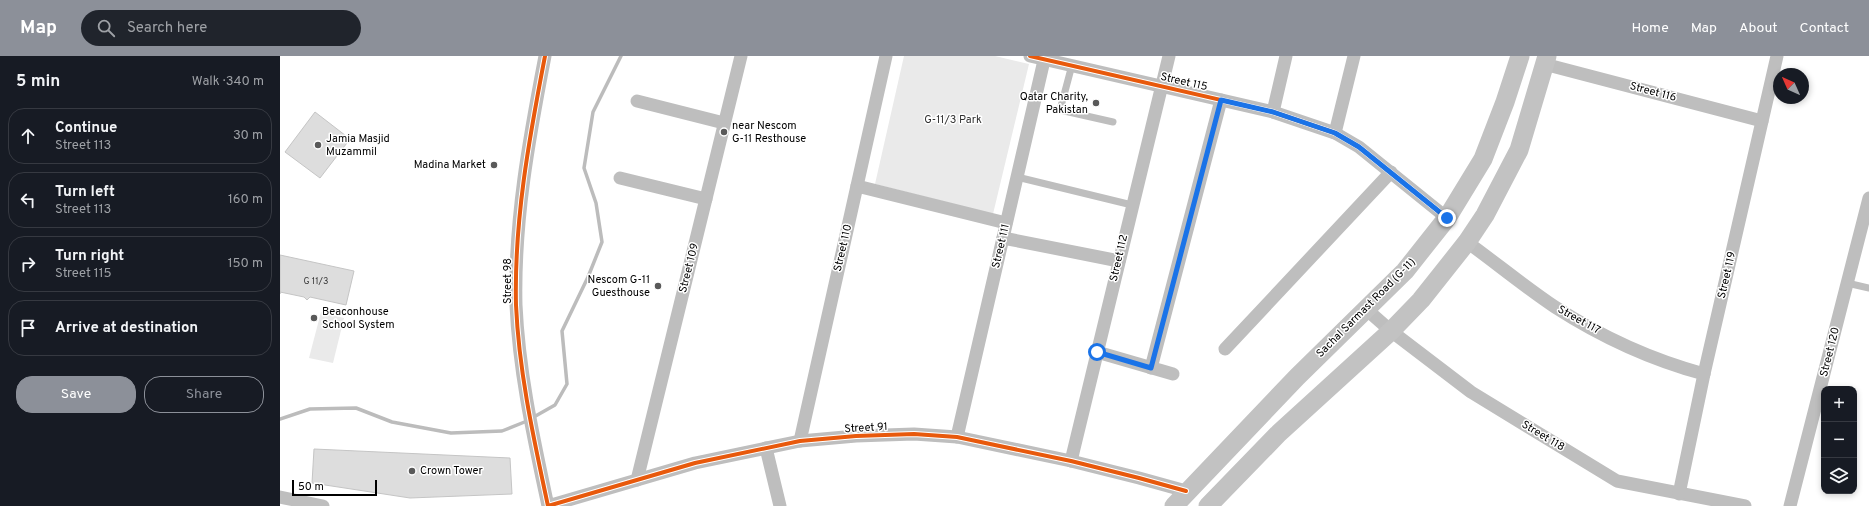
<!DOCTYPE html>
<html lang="en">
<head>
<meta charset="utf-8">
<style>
  body { margin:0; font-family:Overpass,sans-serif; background:#20242c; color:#f1f3f6 }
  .controls { position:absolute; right:12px; bottom:12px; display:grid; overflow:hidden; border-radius:8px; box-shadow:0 2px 6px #0003 }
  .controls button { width:36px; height:36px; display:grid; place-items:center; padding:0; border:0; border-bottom:1px solid #363941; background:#171b24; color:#f1f3f6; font:20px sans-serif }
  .compass { position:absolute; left:1493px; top:12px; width:36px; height:36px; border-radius:50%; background:#171b24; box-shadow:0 2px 6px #0003; rotate:315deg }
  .scale { position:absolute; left:12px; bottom:10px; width:85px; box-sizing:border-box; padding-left:4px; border:2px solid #000; border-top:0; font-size:11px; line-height:14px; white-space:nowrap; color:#000; -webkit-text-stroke:3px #fff; paint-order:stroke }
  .stop { position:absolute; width:12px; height:12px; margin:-9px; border:3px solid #1a73e8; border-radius:50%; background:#fff }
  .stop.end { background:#1a73e8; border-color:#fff; box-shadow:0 1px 4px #0008 }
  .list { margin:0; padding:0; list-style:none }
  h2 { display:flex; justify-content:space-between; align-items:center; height:52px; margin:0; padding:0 16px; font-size:17px }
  h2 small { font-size:13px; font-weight:400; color:#9ea1a6 }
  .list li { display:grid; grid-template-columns:26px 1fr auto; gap:12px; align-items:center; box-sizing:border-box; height:56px; margin:0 8px 8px; padding:0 8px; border:1px solid #363941; border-radius:16px }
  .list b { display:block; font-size:15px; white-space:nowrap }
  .list p { margin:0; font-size:13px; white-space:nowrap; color:#9ea1a6 }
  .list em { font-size:13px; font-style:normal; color:#9ea1a6 }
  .actions { display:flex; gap:8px; padding:12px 16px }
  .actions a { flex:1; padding:9px 0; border:1px solid #8c9099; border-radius:16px; text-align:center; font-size:14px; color:#8c9099 }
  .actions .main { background:#8c9099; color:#fff }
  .icon { flex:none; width:22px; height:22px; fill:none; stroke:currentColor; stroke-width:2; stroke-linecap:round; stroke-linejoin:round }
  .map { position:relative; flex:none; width:1589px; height:450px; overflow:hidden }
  header { display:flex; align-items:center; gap:24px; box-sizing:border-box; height:56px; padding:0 20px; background:#8c9099; color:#fff }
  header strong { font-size:19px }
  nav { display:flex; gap:22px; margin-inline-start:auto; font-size:14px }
  .search { width:280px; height:36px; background:#20242c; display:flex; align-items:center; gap:10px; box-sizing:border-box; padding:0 14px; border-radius:22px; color:#9ea1a6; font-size:15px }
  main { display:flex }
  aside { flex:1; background:#171b24 }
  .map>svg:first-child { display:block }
  .green { fill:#eaeaea }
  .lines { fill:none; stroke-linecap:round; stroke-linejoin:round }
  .stream { stroke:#bcbcbc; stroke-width:3.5 }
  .building { fill:#ddd; stroke:#c5c5c5 }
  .service { stroke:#bebebe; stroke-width:7 }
  .minor { stroke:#bebebe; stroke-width:13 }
  .secondary { stroke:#c2c2c2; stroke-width:19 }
  .cycleway-casing { stroke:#fff; stroke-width:6 }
  .cycleway { stroke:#e8590c; stroke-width:4 }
  .route { stroke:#1a73e8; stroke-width:5 }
  .poi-dot { fill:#595959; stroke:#fff; stroke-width:1.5 }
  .labels { text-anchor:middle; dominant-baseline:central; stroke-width:3; stroke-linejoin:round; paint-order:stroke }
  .number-label { font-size:9px; fill:#373737 }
  .street-label { font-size:11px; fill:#000; stroke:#fff }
  .poi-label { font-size:11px; fill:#000; stroke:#fff; text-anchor:start }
  .park-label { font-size:11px; fill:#303030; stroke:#fff }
</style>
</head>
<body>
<header>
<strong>Map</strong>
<div class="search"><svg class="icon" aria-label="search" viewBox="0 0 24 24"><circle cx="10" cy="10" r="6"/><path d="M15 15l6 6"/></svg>Search here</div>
<nav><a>Home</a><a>Map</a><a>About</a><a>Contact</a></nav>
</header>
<main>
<aside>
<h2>5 min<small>Walk · 340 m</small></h2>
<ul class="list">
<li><svg class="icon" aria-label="ahead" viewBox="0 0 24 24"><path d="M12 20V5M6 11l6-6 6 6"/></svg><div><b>Continue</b><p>Street 113</p></div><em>30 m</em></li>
<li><svg class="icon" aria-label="left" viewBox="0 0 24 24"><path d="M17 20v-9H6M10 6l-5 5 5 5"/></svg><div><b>Turn left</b><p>Street 113</p></div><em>160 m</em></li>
<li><svg class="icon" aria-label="right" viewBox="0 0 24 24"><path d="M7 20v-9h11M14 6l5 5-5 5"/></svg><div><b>Turn right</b><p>Street 115</p></div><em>150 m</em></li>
<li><svg class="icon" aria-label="arrive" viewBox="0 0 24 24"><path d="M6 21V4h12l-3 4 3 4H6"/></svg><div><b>Arrive at destination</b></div></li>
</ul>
<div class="actions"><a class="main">Save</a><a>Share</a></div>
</aside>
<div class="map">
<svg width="1589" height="450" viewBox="0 0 1589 450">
  <rect width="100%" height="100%" fill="#fff"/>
  <g class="green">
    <polygon points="624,0 715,0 749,8 713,158 595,128"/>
    <polygon points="41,256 64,262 53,307 29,302"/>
  </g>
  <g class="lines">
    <g class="stream">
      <polyline points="252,362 275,349 287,328 282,275 308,221 322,186 316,147 304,112 313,56 341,0"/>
      <polyline points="0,363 30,353 76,352 112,366 171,377 222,375 247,365"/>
    </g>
  </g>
  <g class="building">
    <polygon points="35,56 70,83 40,122 5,96"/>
    <polygon points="0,199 74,215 66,249 30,241 27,244 24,241 0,236 0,238"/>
    <polygon points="34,393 230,402 232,438 130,442 32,427"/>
  </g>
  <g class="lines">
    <g class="service">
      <polyline points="792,9 780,54 833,66"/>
      <polyline points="737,121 852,149"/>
      <polyline points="1567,227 1589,232"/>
    </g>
    <g class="minor">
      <path d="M265,0C249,83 234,165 236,249C239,317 254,384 268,450L415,407L520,385L576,380L634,378L677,381L791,405L859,422L906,435"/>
      <polyline points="750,0 993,56 1055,77 1079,91 1167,162"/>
      <polyline points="1264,8 1482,65"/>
      <polyline points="357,45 444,67"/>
      <polyline points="993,56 1006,0"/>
      <polyline points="1055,77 1074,0"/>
      <polyline points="340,122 426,143"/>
      <polyline points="577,130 726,167"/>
      <polyline points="723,182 839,205"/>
      <path d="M1187,186C1216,207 1245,231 1275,251C1320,280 1372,304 1424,318"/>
      <polyline points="1086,253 1111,275 1191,336 1337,425 1465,450"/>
      <polyline points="945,293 1111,116"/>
      <polyline points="817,296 893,318"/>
      <polyline points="871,312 941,44"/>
      <polyline points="677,381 765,0"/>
      <polyline points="520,385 606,0"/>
      <polyline points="486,392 500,450"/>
      <polyline points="791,405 889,0"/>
      <polyline points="357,424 461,0"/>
      <polyline points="1399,438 1424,318 1497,0"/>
      <polyline points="0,441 43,450"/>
      <polyline points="1510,450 1589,142"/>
    </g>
    <g class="secondary">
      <polyline points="894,450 1017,321 1125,215 1167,162 1203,103 1225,46 1240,0"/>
      <polyline points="928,450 999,377 1111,275 1141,244 1187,186 1205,159 1239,94 1267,0"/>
    </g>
    <defs>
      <g id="cycleway">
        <path d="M265,0C249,83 234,165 236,249C239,317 254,384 268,450L415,407L520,385L576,380L634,378L677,381L791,405L859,422L906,435"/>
        <polyline points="750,0 993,56 1055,77 1079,91 1167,162"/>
      </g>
    </defs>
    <use href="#cycleway" class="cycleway-casing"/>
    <use href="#cycleway" class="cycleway"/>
  </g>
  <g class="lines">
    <polyline class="route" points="817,296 871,312 941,44 993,56 1055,77 1079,91 1167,162"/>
  </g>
  <g class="poi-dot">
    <circle cx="816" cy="47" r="4"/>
    <circle cx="444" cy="76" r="4"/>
    <circle cx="38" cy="89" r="4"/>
    <circle cx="214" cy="109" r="4"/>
    <circle cx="378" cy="230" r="4"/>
    <circle cx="34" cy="262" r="4"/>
    <circle cx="132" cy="415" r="4"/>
  </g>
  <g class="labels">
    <g class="number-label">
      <text x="36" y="225">G 11/3</text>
    </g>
    <g class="street-label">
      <text transform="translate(904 26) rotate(13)">Street 115</text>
      <text transform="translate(1373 36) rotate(15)">Street 116</text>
      <text transform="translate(721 190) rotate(-77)">Street 111</text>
      <text transform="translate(563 192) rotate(-77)">Street 110</text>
      <text transform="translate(839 202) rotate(-77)">Street 112</text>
      <text transform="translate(409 212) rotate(-76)">Street 109</text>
      <text transform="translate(1447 219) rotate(-77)">Street 119</text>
      <text transform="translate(228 225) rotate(-90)">Street 98</text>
      <text transform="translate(1086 252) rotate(-45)">Sachal Sarmast Road (G-11)</text>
      <text transform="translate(1299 264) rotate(29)">Street 117</text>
      <text transform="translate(1550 296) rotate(-76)">Street 120</text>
      <text transform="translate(586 372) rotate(-3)">Street 91</text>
      <text transform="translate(1263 380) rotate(31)">Street 118</text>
    </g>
    <g class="poi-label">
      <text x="808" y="41" text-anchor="end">Qatar Charity,<tspan x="808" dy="13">Pakistan</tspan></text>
      <text x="452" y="70">near Nescom<tspan x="452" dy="13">G-11 Resthouse</tspan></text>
      <text x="46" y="83">Jamia Masjid<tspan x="46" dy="13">Muzammil</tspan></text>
      <text x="206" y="109" text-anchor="end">Madina Market</text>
      <text x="370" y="224" text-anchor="end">Nescom G-11<tspan x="370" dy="13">Guesthouse</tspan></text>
      <text x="42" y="256">Beaconhouse<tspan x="42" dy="13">School System</tspan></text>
      <text x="140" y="415">Crown Tower</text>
    </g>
    <g class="park-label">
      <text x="673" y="64">G-11/3 Park</text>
    </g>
  </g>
</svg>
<div class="controls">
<button>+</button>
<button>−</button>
<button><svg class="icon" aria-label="layers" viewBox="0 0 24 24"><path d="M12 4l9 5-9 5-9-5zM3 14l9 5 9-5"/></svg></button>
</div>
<svg class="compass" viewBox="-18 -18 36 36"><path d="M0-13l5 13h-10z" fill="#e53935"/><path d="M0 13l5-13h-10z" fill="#9ea1a6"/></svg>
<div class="scale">50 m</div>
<div class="stop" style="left:817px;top:296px"></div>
<div class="stop end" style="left:1167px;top:162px"></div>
</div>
</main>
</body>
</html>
